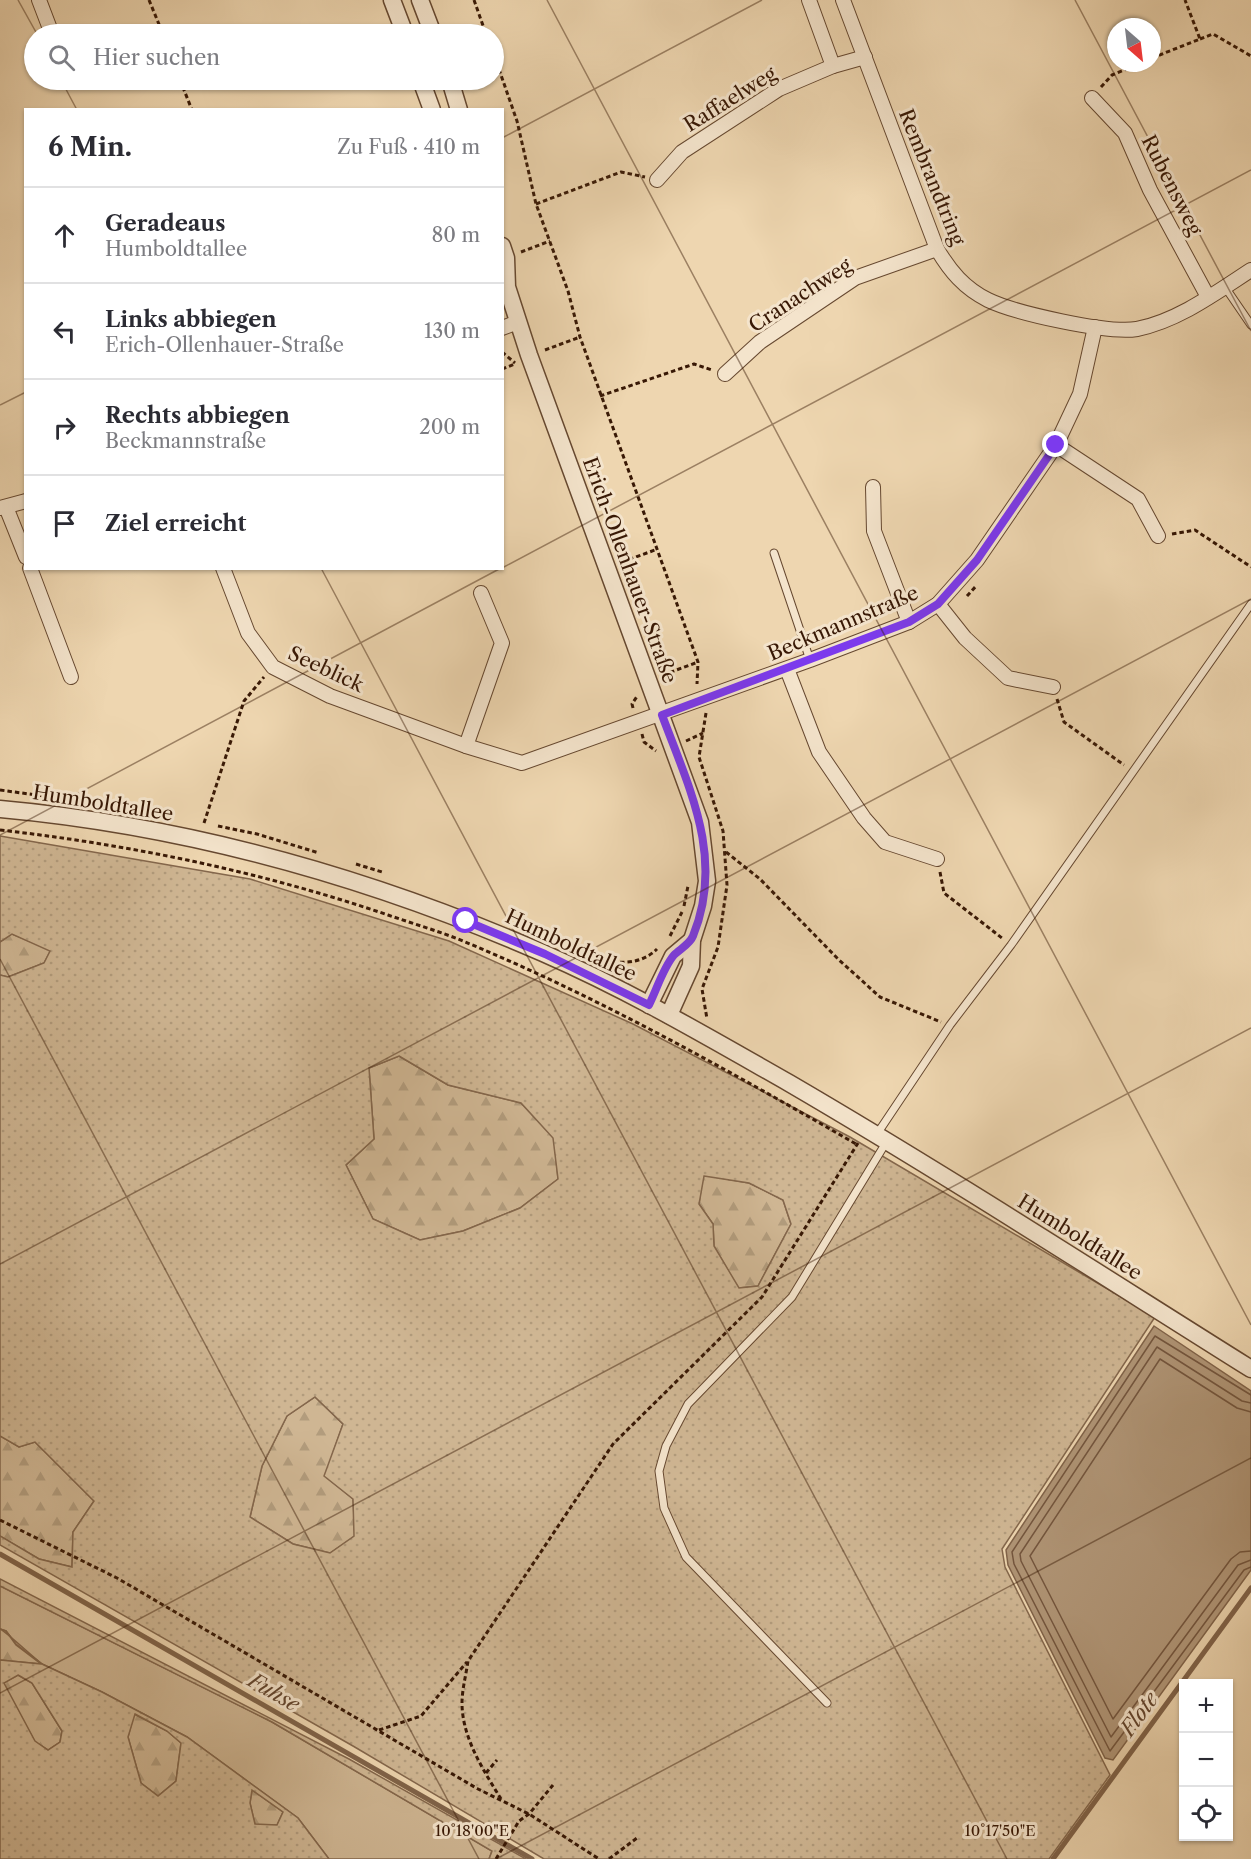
<!DOCTYPE html>
<html lang="de">
<head>
<meta charset="utf-8">
<style>
  body { margin:0; font-family:"Libre Caslon Text",serif; background:#f2f2f3; color:#2b2b33 }
  .controls { position:absolute; right:18px; bottom:18px; display:grid; overflow:hidden; border-radius:0px; box-shadow:0 2px 4px #0004 }
  .controls button { width:54px; height:54px; display:grid; place-items:center; padding:0; border:0; border-bottom:2px solid #e1e1e2; background:#fff; color:#2b2b33; font:30px sans-serif }
  .compass { position:absolute; left:1107px; top:18px; width:54px; height:54px; border-radius:50%; background:#fff; box-shadow:0 2px 4px #0004; rotate:152deg }
  .stop { position:absolute; width:18px; height:18px; margin:-14px; border:4px solid #7c3aed; border-radius:50%; background:#fff }
  .stop.end { background:#7c3aed; border-color:#fff; box-shadow:0 2px 6px #0008 }
  .list { margin:0; padding:0; list-style:none }
  h2 { display:flex; justify-content:space-between; align-items:center; height:78px; margin:0; padding:0 24px; font-size:26px }
  h2 small { font-size:20px; font-weight:400; color:#7c7c81 }
  .list li { display:grid; grid-template-columns:39px 1fr auto; gap:18px; align-items:center; box-sizing:border-box; height:96px; padding:0 24px; border-top:2px solid #e1e1e2 }
  .list b { display:block; font-size:22px; white-space:nowrap }
  .list p { margin:0; font-size:20px; white-space:nowrap; color:#7c7c81 }
  .list em { font-size:20px; font-style:normal; color:#7c7c81 }
  .icon { flex:none; width:33px; height:33px; fill:none; stroke:currentColor; stroke-width:2; stroke-linecap:round; stroke-linejoin:round }
  .map { position:relative; flex:none; width:1251px; height:1859px; overflow:hidden }
  .search { position:absolute; background:#fff; box-shadow:0 2px 4px #0004; left:24px; top:24px; width:480px; height:66px; display:flex; align-items:center; gap:15px; box-sizing:border-box; padding:0 21px; border-radius:33px; color:#7c7c81; font-size:22px }
  .panel { position:absolute; background:#fff; box-shadow:0 2px 4px #0004; left:24px; top:108px; width:480px; height:462px; border-radius:0px }
  .map>svg:first-child { display:block }
  .grass { fill:#cfb693; stroke:#84674c; stroke-width:1.5 }
  .forest { fill:url(#forest-firs); stroke:#84674c; stroke-width:1.5 }
  .park { fill:url(#park-dots); stroke:#84674c; stroke-width:1.5; fill-rule:evenodd }
  .water { fill:#b09576; stroke:#806349; stroke-width:1.5 }
  .lines { fill:none; stroke-linecap:round; stroke-linejoin:round }
  .shore { stroke:#74563e; stroke-width:1.5 }
  .stream { stroke:#806349; stroke-width:5 }
  .service-casing { stroke:#664830; stroke-width:9 }
  .minor-casing { stroke:#664830; stroke-width:16 }
  .tertiary-casing { stroke:#664830; stroke-width:19 }
  .path { stroke:#381805; stroke-width:3; stroke-dasharray:4.5 3; stroke-linecap:butt }
  .service { stroke:#f4e4cc; stroke-width:7 }
  .minor { stroke:#f4e4cc; stroke-width:14 }
  .tertiary { stroke:#f4e4cc; stroke-width:16 }
  .route { stroke:#7c3aed; stroke-width:8 }
  .ticks { fill:none; stroke:#381805; stroke-width:1.5; stroke-opacity:0.45 }
  .labels { text-anchor:middle; dominant-baseline:central; stroke-width:6; stroke-linejoin:round; paint-order:stroke }
  .street-label { font-size:20px; fill:#381805; stroke:#f4e4cc }
  .water-label { font-size:21px; font-style:italic; fill:#62442d; stroke:#f4e4cc }
  .ticks-label { font-size:15px; text-anchor:middle; fill:#381805; stroke:#f4e4cc; stroke-width:6; stroke-linejoin:round; paint-order:stroke }
</style>
</head>
<body>
<div class="map">
<svg width="1251" height="1859" viewBox="0 0 1251 1859">
  <defs>
    <pattern id="forest-firs" width="22" height="20" patternUnits="userSpaceOnUse" patternTransform="scale(1.5)"><rect width="22" height="20" fill="#cfb693"/><path d="M5 1l3.5 6h-7zM16 11l3.5 6h-7z" fill="#b29c7d"/></pattern>
    <pattern id="park-dots" width="8" height="8" patternUnits="userSpaceOnUse" patternTransform="scale(1.5)"><rect width="8" height="8" fill="#cfb693"/><path d="M2 2h.1M6 6h.1" fill="none" stroke="#b29c7d" stroke-width="1.8" stroke-linecap="round"/></pattern>
  </defs>
  <rect width="100%" height="100%" fill="#eed6b0"/>
  <filter id="stains"><feTurbulence type="fractalNoise" baseFrequency=".00333" numOctaves="4"/><feColorMatrix values="0 0 0 0 .2 0 0 0 0 .09 0 0 0 0 .02 0 0 0 .5 -.17"/></filter>
  <radialGradient id="worn" r=".72"><stop offset=".6" stop-color="#630" stop-opacity="0"/><stop offset="1" stop-color="#630" stop-opacity=".3"/></radialGradient>
  <polygon class="grass" points="0,1586 272,1722 492,1851 489,1859 329,1859 298,1818 187,1737 102,1692 42,1664 16,1644 6,1631 0,1629"/>
  <g class="forest">
    <polygon points="12,934 51,950 44,963 8,977 0,975 0,942"/>
    <polygon points="399,1056 448,1085 521,1103 554,1138 558,1179 520,1208 463,1231 420,1240 373,1219 346,1165 374,1139 369,1068"/>
    <polygon points="703,1175 749,1183 783,1200 791,1224 758,1286 738,1288 714,1246 713,1224 699,1204"/>
    <polygon points="315,1397 343,1424 325,1476 353,1499 355,1536 330,1553 293,1544 250,1517 262,1466 287,1416"/>
    <polygon points="0,1436 19,1447 35,1442 94,1501 73,1532 72,1567 39,1559 0,1536"/>
    <path d="M0,1629C4,1630 34,1658 42,1664L0,1660Z"/>
    <polygon points="18,1675 32,1683 62,1731 60,1742 48,1750 35,1742 3,1683"/>
    <polygon points="134,1714 167,1731 181,1743 176,1781 158,1796 141,1783 128,1737"/>
    <polygon points="252,1790 283,1812 277,1825 255,1825 250,1803"/>
  </g>
  <g class="park">
    <path d="M0,836L250,879L449,941L633,1024L850,1137L1155,1317L1002,1549L1005,1567L1110,1775L1049,1859H544L353,1746L0,1545V1536L39,1559L72,1567L73,1532L94,1501L35,1442L19,1447L0,1436V975L8,977L44,963L50,951L12,934L0,942ZM399,1056L448,1085L521,1103L553,1138L558,1179L520,1208L463,1231L420,1240L373,1219L346,1165L374,1139L369,1068ZM704,1176L749,1183L783,1200L791,1224L758,1286L739,1288L714,1246L713,1224L699,1204ZM315,1397L343,1424L324,1476L353,1499L354,1536L330,1553L293,1544L250,1517L262,1466L287,1416Z"/>
    <polygon points="0,1579 349,1759 526,1859 489,1859 492,1851 272,1722 0,1586"/>
    <path d="M0,1629L6,1631L16,1644L42,1664L102,1692L187,1737L298,1818L329,1859H0V1660L41,1664L16,1645L6,1631ZM18,1675L32,1683L62,1731L60,1742L48,1750L35,1741L4,1683ZM135,1714L167,1731L181,1743L176,1781L158,1796L141,1783L128,1737ZM252,1790L283,1812L277,1825L255,1824L250,1803Z"/>
  </g>
  <polygon class="water" points="1154,1326 1251,1391 1251,1570 1113,1760 1105,1758 1008,1565 1006,1550"/>
  <g class="lines">
    <g class="shore">
      <polyline points="1251,1395 1155,1336 1012,1552 1014,1564 1110,1751 1244,1570 1251,1567"/>
      <polyline points="1251,1403 1242,1401 1157,1347 1020,1554 1021,1561 1111,1737 1238,1565 1251,1560"/>
      <polyline points="1251,1412 1237,1408 1160,1359 1030,1556 1113,1719 1231,1559 1240,1552 1251,1551"/>
    </g>
    <g class="stream">
      <polyline points="0,1554 532,1859"/>
      <polyline points="1053,1859 1251,1588"/>
    </g>
    <defs>
      <g id="service">
        <polyline points="1225,287 1251,325"/>
        <polyline points="774,553 810,660"/>
        <polyline points="877,1134 950,1025 1011,945 1251,604"/>
        <polyline points="827,1703 686,1557 664,1508 659,1471 666,1446 688,1404 792,1297 887,1141"/>
      </g>
      <g id="minor">
        <polyline points="39,0 52,34"/>
        <polyline points="809,0 833,66"/>
        <path d="M843,0L937,249C950,271 964,288 988,300C1015,313 1108,334 1137,329C1178,321 1217,292 1251,270"/>
        <polyline points="1092,98 1125,133 1150,190 1208,297"/>
        <polyline points="657,180 682,152 779,89 833,66 865,57"/>
        <polyline points="502,328 518,322"/>
        <polyline points="725,374 760,342 855,278 937,249"/>
        <polyline points="1056,445 1138,499 1158,536"/>
        <polyline points="873,487 874,531 909,622"/>
        <polyline points="6,507 26,557"/>
        <polyline points="0,508 26,501"/>
        <polyline points="30,568 71,677"/>
        <polyline points="223,568 248,633 273,667 330,696 466,746 522,763 810,660 909,622 938,604 977,560 1056,445 1080,394 1095,327"/>
        <polyline points="938,604 965,638 1008,678 1053,687"/>
        <polyline points="787,669 819,752 864,818 885,842 937,859"/>
        <polyline points="466,746 502,643 481,593"/>
      </g>
      <g id="tertiary">
        <polyline points="392,0 405,34"/>
        <polyline points="420,0 433,34"/>
        <polyline points="421,80 432,110"/>
        <polyline points="450,80 459,110"/>
        <polyline points="502,246 506,258 507,287 529,355 700,822 707,881 703,906 692,940 691,966 669,1015"/>
        <path d="M0,809C187,826 371,878 543,953C628,990 708,1037 789,1083C945,1174 1098,1273 1251,1369"/>
        <polyline points="649,1005 673,956 692,940"/>
      </g>
    </defs>
    <use href="#service" class="service-casing"/>
    <use href="#minor" class="minor-casing"/>
    <use href="#tertiary" class="tertiary-casing"/>
    <g class="path">
      <polyline points="149,0 163,34"/>
      <polyline points="474,0 486,34"/>
      <polyline points="1200,39 1213,34 1251,56"/>
      <polyline points="494,55 517,121 536,204 568,291 580,337 698,662 697,684"/>
      <polyline points="1152,58 1200,39 1185,0"/>
      <polyline points="180,80 192,110"/>
      <polyline points="1101,87 1112,75 1141,63"/>
      <polyline points="536,204 621,172 645,177"/>
      <polyline points="521,252 550,241"/>
      <polyline points="545,350 580,337"/>
      <polyline points="502,352 515,363"/>
      <polyline points="502,369 515,364"/>
      <polyline points="600,396 694,364 712,370"/>
      <polyline points="1172,534 1195,530 1251,567"/>
      <polyline points="622,562 655,550"/>
      <polyline points="967,596 977,585"/>
      <polyline points="663,675 698,662"/>
      <polyline points="1057,699 1064,722 1124,765"/>
      <polyline points="633,708 632,704 638,695"/>
      <polyline points="706,713 699,757 723,831 727,885 718,947 702,989 707,1019"/>
      <polyline points="642,734 644,742 656,751"/>
      <polyline points="686,741 703,733"/>
      <polyline points="0,790 58,798"/>
      <polyline points="106,804 138,810"/>
      <polyline points="204,823 244,701 264,677"/>
      <polyline points="218,826 257,834 319,853"/>
      <path d="M0,830C132,845 262,872 388,915C411,923 435,930 458,939C597,996 726,1069 856,1144"/>
      <polyline points="726,852 760,879 839,960 880,997 941,1022"/>
      <polyline points="356,864 382,872"/>
      <polyline points="940,872 944,893 1002,938"/>
      <polyline points="684,906 688,886"/>
      <polyline points="670,936 682,912"/>
      <path d="M591,955C613,965 640,966 657,949"/>
      <polyline points="0,1520 117,1578 478,1789 529,1814 599,1859"/>
      <polyline points="379,1730 421,1716 467,1662"/>
      <polyline points="486,1773 497,1760"/>
      <path d="M501,1799C484,1771 462,1738 462,1703C462,1690 466,1675 468,1661L613,1444L762,1297L858,1143"/>
      <polyline points="496,1859 519,1821 529,1814 553,1785"/>
      <polyline points="609,1859 637,1838"/>
    </g>
    <use href="#service" class="service"/>
    <use href="#minor" class="minor"/>
    <use href="#tertiary" class="tertiary"/>
  </g>
  <g class="lines">
    <path class="route" d="M466,921L545,954L649,1005C657,989 663,968 674,955C680,949 690,944 693,936C725,858 689,788 662,715L909,622L938,604L977,560L1056,445"/>
  </g>
  <path class="ticks" d="M18,0L37,34M547,0L1251,1325M1075,0L1251,331M61,80L77,110M502,138L762,0M0,405L26,392M321,568L1007,1859M502,568L1251,170M0,835L501,568M0,959L479,1859M0,1264L1251,599M0,1693L1251,1028M496,1859L1251,1458"/>
  <g class="labels">
    <g class="street-label">
      <text transform="translate(730 99) rotate(-32)">Raffaelweg</text>
      <text transform="translate(932 177) rotate(68)">Rembrandtring</text>
      <text transform="translate(1172 185) rotate(63)">Rubensweg</text>
      <text transform="translate(800 295) rotate(-33)">Cranachweg</text>
      <text transform="translate(630 570) rotate(70)">Erich-Ollenhauer-Straße</text>
      <text transform="translate(843 623) rotate(-23)">Beckmannstraße</text>
      <text transform="translate(326 669) rotate(25)">Seeblick</text>
      <text transform="translate(103 803) rotate(9)">Humboldtallee</text>
      <text transform="translate(571 945) rotate(25)">Humboldtallee</text>
      <text transform="translate(1080 1237) rotate(32)">Humboldtallee</text>
    </g>
    <g class="water-label">
      <text transform="translate(274 1692) rotate(30)">Fuhse</text>
      <text transform="translate(1139 1714) rotate(-54)">Flote</text>
    </g>
  </g>
  <g class="ticks-label">
    <text x="472" y="1836">10°18'00"E</text>
    <text x="1000" y="1836">10°17'50"E</text>
  </g>
  <rect width="100%" height="100%" filter="url(#stains)"/>
  <rect width="100%" height="100%" fill="url(#worn)"/>
</svg>
<div class="controls">
<button>+</button>
<button>−</button>
<button><svg class="icon" aria-label="locate" viewBox="0 0 24 24"><circle cx="12" cy="12" r="6"/><path d="M12 2v4M12 18v4M2 12h4M18 12h4"/></svg></button>
</div>
<svg class="compass" viewBox="-18 -18 36 36"><path d="M0-13l5 13h-10z" fill="#e53935"/><path d="M0 13l5-13h-10z" fill="#7c7c81"/></svg>
<div class="stop" style="left:466px;top:921px"></div>
<div class="stop end" style="left:1056px;top:445px"></div>
<div class="search"><svg class="icon" aria-label="search" viewBox="0 0 24 24"><circle cx="10" cy="10" r="6"/><path d="M15 15l6 6"/></svg>Hier suchen</div>
<section class="panel">
<h2>6 Min.<small>Zu Fuß · 410 m</small></h2>
<ul class="list">
<li><svg class="icon" aria-label="ahead" viewBox="0 0 24 24"><path d="M12 20V5M6 11l6-6 6 6"/></svg><div><b>Geradeaus</b><p>Humboldtallee</p></div><em>80 m</em></li>
<li><svg class="icon" aria-label="left" viewBox="0 0 24 24"><path d="M17 20v-9H6M10 6l-5 5 5 5"/></svg><div><b>Links abbiegen</b><p>Erich-Ollenhauer-Straße</p></div><em>130 m</em></li>
<li><svg class="icon" aria-label="right" viewBox="0 0 24 24"><path d="M7 20v-9h11M14 6l5 5-5 5"/></svg><div><b>Rechts abbiegen</b><p>Beckmannstraße</p></div><em>200 m</em></li>
<li><svg class="icon" aria-label="arrive" viewBox="0 0 24 24"><path d="M6 21V4h12l-3 4 3 4H6"/></svg><div><b>Ziel erreicht</b></div></li>
</ul>
</section>
</div>
</body>
</html>
